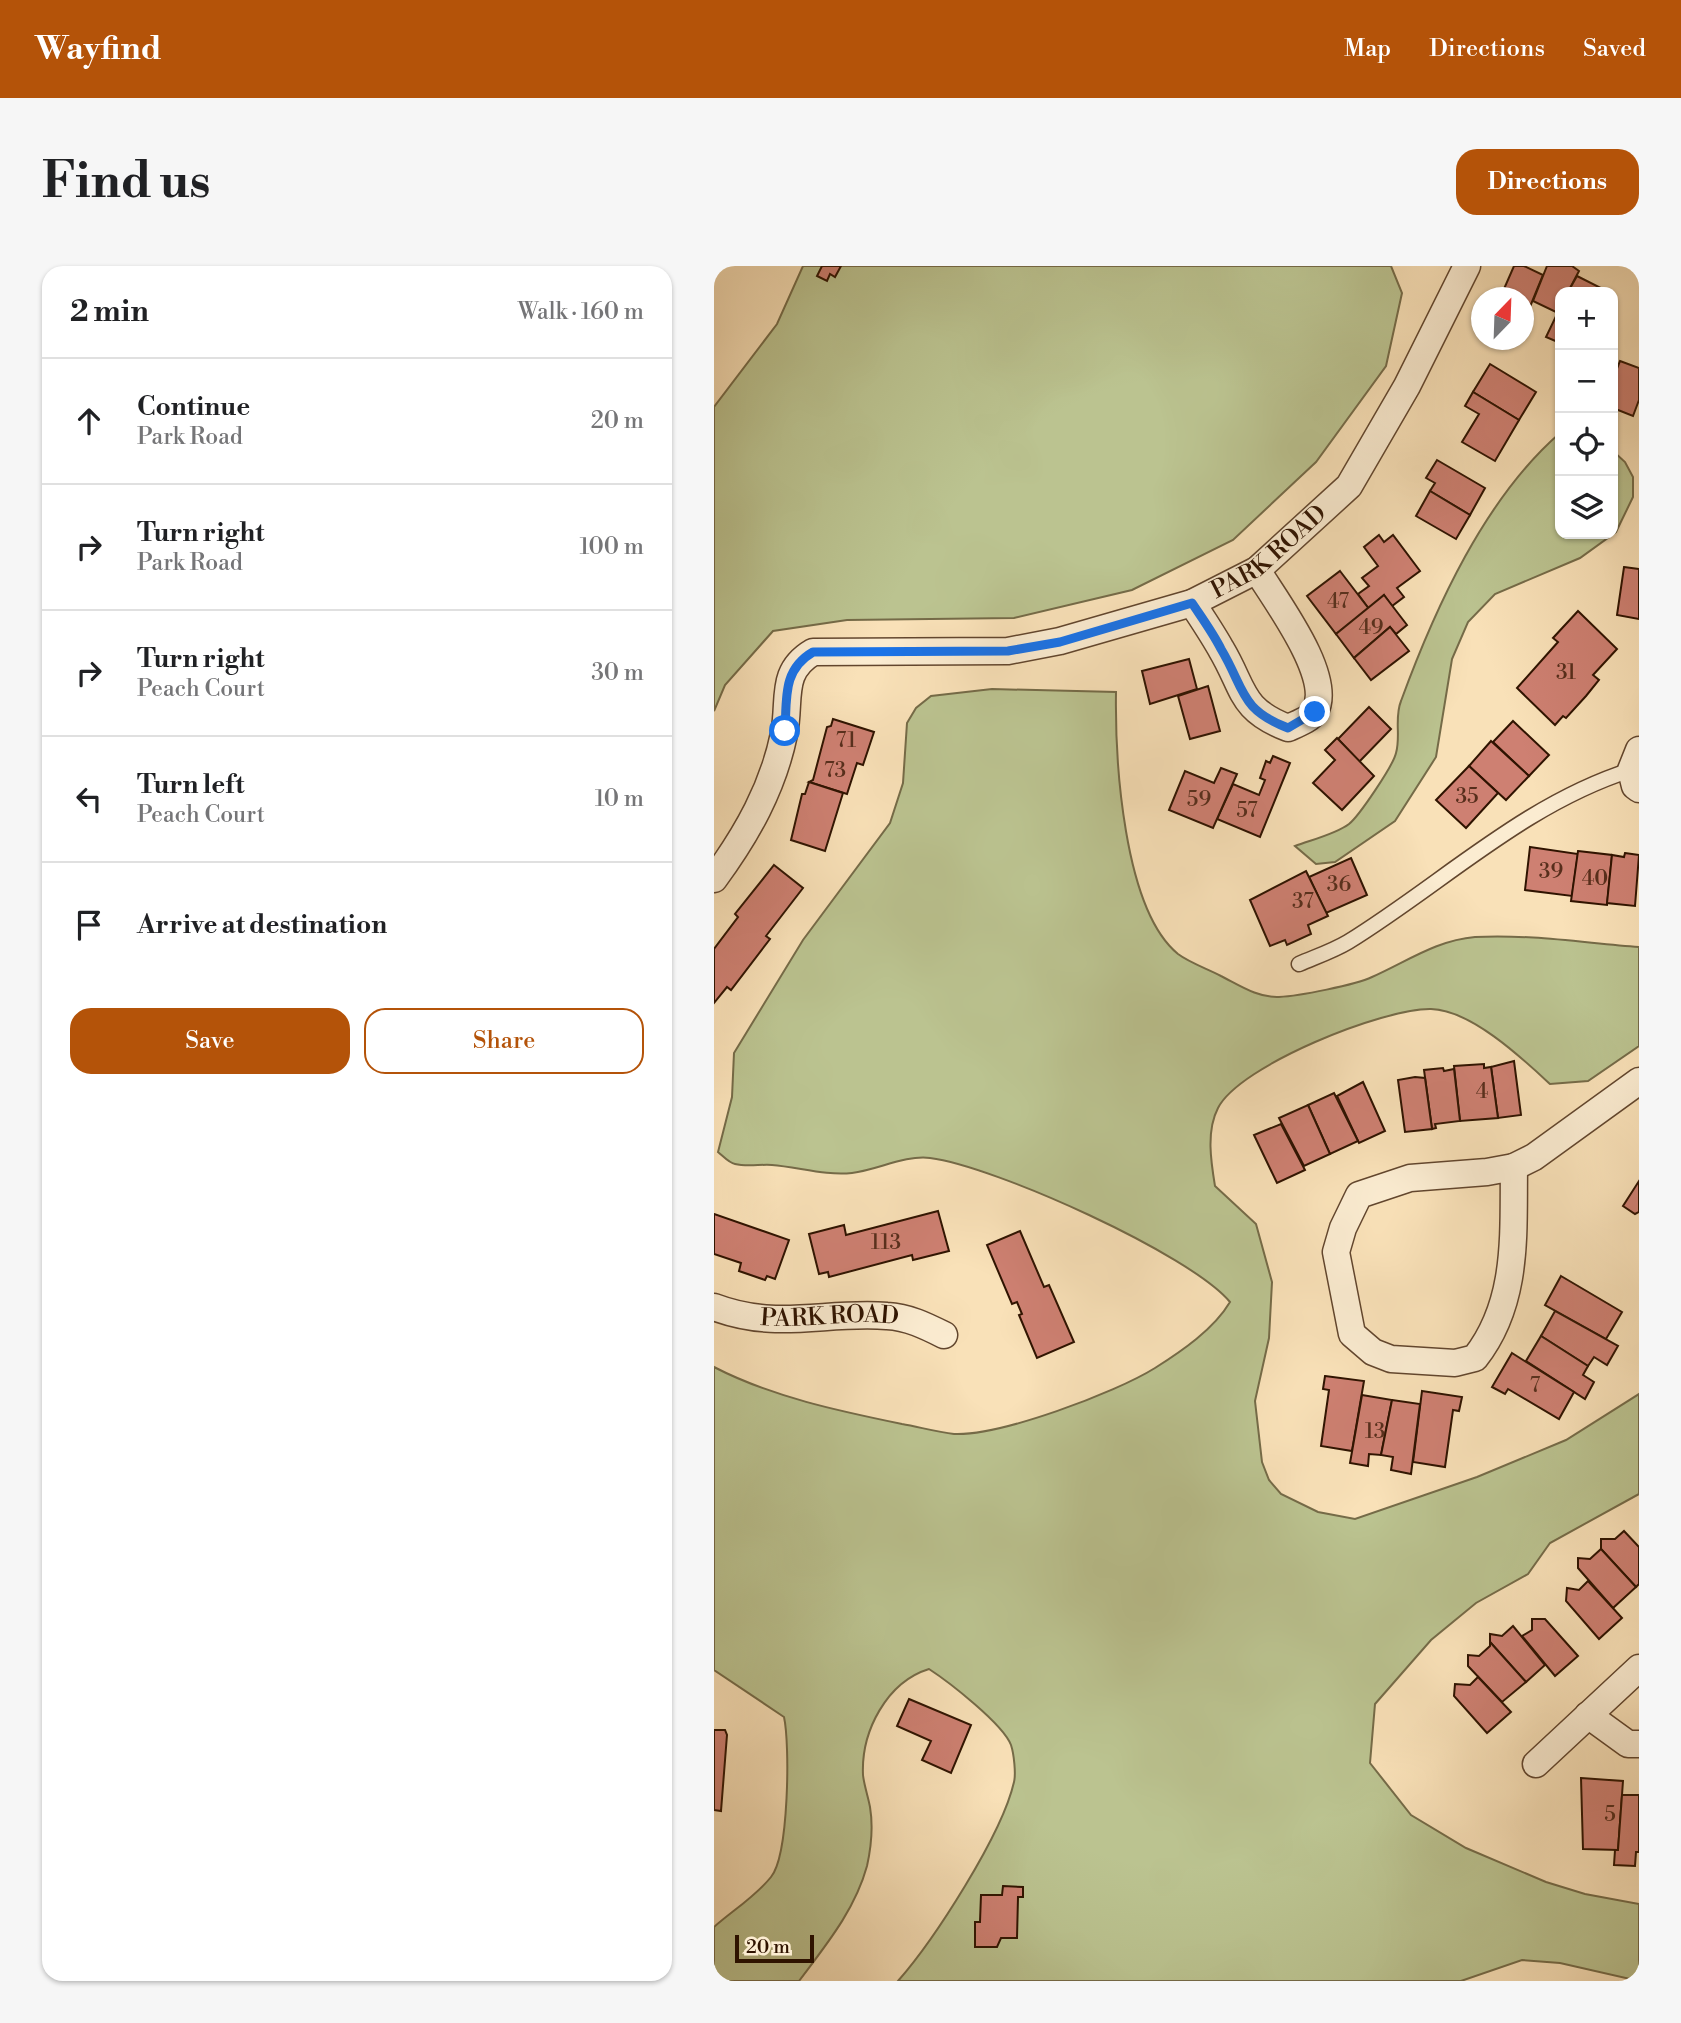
<!DOCTYPE html>
<html lang="en">
<head>
<meta charset="utf-8">
<style>
  body { margin:0; font-family:"Libre Bodoni",serif; background:#f6f6f6; color:#202124 }
  .controls { position:absolute; right:21px; top:21px; display:grid; overflow:hidden; border-radius:14px; box-shadow:0 2px 5px #0004 }
  .controls button { width:63px; height:63px; display:grid; place-items:center; padding:0; border:0; border-bottom:2px solid #e0e0e0; background:#fff; color:#202124; font:35px sans-serif }
  .compass { position:absolute; left:757px; top:21px; width:63px; height:63px; border-radius:50%; background:#fff; box-shadow:0 2px 5px #0004; rotate:23deg }
  .scale { position:absolute; left:21px; bottom:18px; width:79px; box-sizing:border-box; padding-left:7px; border:4px solid #2f1300; border-top:0; font-size:19px; line-height:24px; white-space:nowrap; color:#2f1300; -webkit-text-stroke:5px #fbecd1; paint-order:stroke }
  .stop { position:absolute; width:21px; height:21px; margin:-16px; border:5px solid #1a73e8; border-radius:50%; background:#fff }
  .stop.end { background:#1a73e8; border-color:#fff; box-shadow:0 2px 7px #0008 }
  .list { margin:0; padding:0; list-style:none }
  h2 { display:flex; justify-content:space-between; align-items:center; height:91px; margin:0; padding:0 28px; font-size:30px }
  h2 small { font-size:23px; font-weight:400; color:#757577 }
  .list li { display:grid; grid-template-columns:46px 1fr auto; gap:21px; align-items:center; box-sizing:border-box; height:126px; padding:0 28px; border-top:2px solid #e0e0e0 }
  .list b { display:block; font-size:26px; white-space:nowrap }
  .list p { margin:0; font-size:23px; white-space:nowrap; color:#757577 }
  .list em { font-size:23px; font-style:normal; color:#757577 }
  .actions { display:flex; gap:14px; padding:21px 28px }
  .actions a { flex:1; padding:16px 0; border:2px solid #b45309; border-radius:21px; text-align:center; font-size:24px; color:#b45309 }
  .actions .main { background:#b45309; color:#fff }
  .icon { flex:none; width:38px; height:38px; fill:none; stroke:currentColor; stroke-width:2; stroke-linecap:round; stroke-linejoin:round }
  .map { position:relative; flex:none; width:925px; height:1715px; overflow:hidden; border-radius:21px }
  header { display:flex; align-items:center; gap:42px; box-sizing:border-box; height:98px; padding:0 35px; background:#b45309; color:#fff }
  header strong { font-size:33px }
  nav { display:flex; gap:38px; margin-inline-start:auto; font-size:24px }
  .intro { display:flex; align-items:center; justify-content:space-between; box-sizing:border-box; height:168px; padding:0 42px }
  h1 { margin:0; font-size:49px }
  .button { padding:18px 32px; border-radius:21px; background:#b45309; color:#fff; font-size:24px; font-weight:700 }
  main { display:flex; gap:42px; padding:0 42px }
  aside { flex:1; background:#fff; border-radius:21px; box-shadow:0 2px 5px #0004 }
  .map>svg:first-child { display:block }
  .green { fill:#bbc390; stroke:#756b48; stroke-width:2 }
  .building { fill:#ce8072; stroke:#2f1300; stroke-width:2 }
  .lines { fill:none; stroke-linecap:round; stroke-linejoin:round }
  .service-casing { stroke:#62462e; stroke-width:17 }
  .minor-casing { stroke:#62462e; stroke-width:29 }
  .service { stroke:#fbecd1; stroke-width:14 }
  .minor { stroke:#fbecd1; stroke-width:26 }
  .route { stroke:#1a73e8; stroke-width:9 }
  .labels { text-anchor:middle; dominant-baseline:central; stroke-width:5; stroke-linejoin:round; paint-order:stroke }
  .number-label { font-size:21px; fill:#572e1c }
  .street-label { font-size:24px; fill:#2f1300; stroke:#fbecd1 }
</style>
</head>
<body>
<header>
<strong>Wayfind</strong>
<nav><a>Map</a><a>Directions</a><a>Saved</a></nav>
</header>
<div class="intro"><h1>Find us</h1><a class="button">Directions</a></div>
<main>
<aside>
<h2>2 min<small>Walk · 160 m</small></h2>
<ul class="list">
<li><svg class="icon" aria-label="ahead" viewBox="0 0 24 24"><path d="M12 20V5M6 11l6-6 6 6"/></svg><div><b>Continue</b><p>Park Road</p></div><em>20 m</em></li>
<li><svg class="icon" aria-label="right" viewBox="0 0 24 24"><path d="M7 20v-9h11M14 6l5 5-5 5"/></svg><div><b>Turn right</b><p>Park Road</p></div><em>100 m</em></li>
<li><svg class="icon" aria-label="right" viewBox="0 0 24 24"><path d="M7 20v-9h11M14 6l5 5-5 5"/></svg><div><b>Turn right</b><p>Peach Court</p></div><em>30 m</em></li>
<li><svg class="icon" aria-label="left" viewBox="0 0 24 24"><path d="M17 20v-9H6M10 6l-5 5 5 5"/></svg><div><b>Turn left</b><p>Peach Court</p></div><em>10 m</em></li>
<li><svg class="icon" aria-label="arrive" viewBox="0 0 24 24"><path d="M6 21V4h12l-3 4 3 4H6"/></svg><div><b>Arrive at destination</b></div></li>
</ul>
<div class="actions"><a class="main">Save</a><a>Share</a></div>
</aside>
<div class="map">
<svg width="925" height="1715" viewBox="0 0 925 1715">
  <rect width="100%" height="100%" fill="#f9e1b8"/>
  <filter id="stains"><feTurbulence type="fractalNoise" baseFrequency=".00286" numOctaves="4"/><feColorMatrix values="0 0 0 0 .2 0 0 0 0 .09 0 0 0 0 .02 0 0 0 .5 -.17"/></filter>
  <radialGradient id="worn" r=".72"><stop offset=".6" stop-color="#630" stop-opacity="0"/><stop offset="1" stop-color="#630" stop-opacity=".3"/></radialGradient>
  <g class="green">
    <polygon points="89,0 677,0 688,27 672,100 602,196 519,274 418,324 300,352 133,354 59,365 11,419 0,445 0,141 63,58"/>
    <path d="M846,167V268H899V185L911,196L919,211V231L902,266L866,292L781,328L754,356L738,393L722,491L681,555L621,596L602,598L581,580C597,574 622,568 635,558C645,550 679,500 682,487C687,470 680,452 687,435C721,342 771,232 846,167Z"/>
    <path d="M278,423L402,426C401,493 409,643 464,688C476,697 494,703 507,710C525,719 544,732 565,731C585,730 641,719 658,711C692,696 723,674 761,671C815,668 871,677 925,681V780L874,815L836,818C808,792 757,744 717,743C670,742 526,799 504,842C492,865 497,896 501,920L542,958L558,1016L555,1072L541,1135L548,1196L555,1214L567,1228L604,1246L641,1253L763,1211L852,1174L925,1128V1228L836,1277L814,1308L762,1337L717,1374L661,1438L656,1497L697,1549L752,1582L832,1616L871,1628L925,1638V1715L846,1697L808,1694L747,1715H184C220,1674 288,1569 300,1516C302,1508 300,1488 297,1479C289,1458 235,1416 215,1403C173,1416 147,1465 149,1509C150,1519 154,1530 156,1541C159,1559 157,1582 153,1600C141,1644 112,1679 85,1715H0V1661C18,1645 42,1630 57,1611C75,1589 76,1478 70,1451L0,1404V1101C58,1131 125,1145 188,1158C205,1161 223,1166 240,1168C286,1170 401,1127 441,1102C468,1085 500,1063 516,1036C476,988 280,900 216,892C190,889 164,904 138,907C112,910 84,901 58,899C47,898 33,901 21,898C15,897 9,890 4,886L18,831L20,787L89,674L176,557L189,517L193,457L202,442L217,430Z"/>
  </g>
  <g class="building">
    <polygon points="108,0 127,0 121,11 116,8 113,15 103,10"/>
    <polygon points="800,0 810,0 829,9 811,53 810,32 786,32"/>
    <polygon points="833,0 858,0 865,5 854,26 846,26 844,47 819,35"/>
    <polygon points="863,10 887,22 884,26 854,26"/>
    <polygon points="846,42 846,77 832,71"/>
    <polygon points="906,95 925,102 925,134 919,150 899,142 899,113"/>
    <polygon points="776,98 822,126 805,154 759,126"/>
    <polygon points="759,126 805,154 781,195 748,176 765,148 751,140"/>
    <polygon points="723,194 771,222 756,249 716,225 721,217 712,212"/>
    <polygon points="716,225 756,249 742,273 702,250"/>
    <polygon points="665,269 670,276 679,269 706,305 683,322 690,331 678,340 670,329 655,343 644,328 655,320 648,312 664,300 650,281"/>
    <polygon points="910,301 925,303 925,353 903,349"/>
    <polygon points="626,305 655,343 622,368 593,330"/>
    <polygon points="670,329 693,359 682,368 676,361 640,392 622,368"/>
    <polygon points="864,345 903,383 879,409 885,414 872,430 852,452 849,450 841,459 803,422 844,376 839,372"/>
    <polygon points="676,361 695,385 657,414 640,392"/>
    <polygon points="475,393 483,423 436,438 428,405"/>
    <polygon points="494,420 506,465 476,473 464,430"/>
    <polygon points="655,441 677,463 645,496 624,473"/>
    <polygon points="119,453 160,466 149,499 143,497 133,528 95,516 99,514 113,461 117,460"/>
    <polygon points="799,455 835,489 815,510 779,476"/>
    <polygon points="623,472 660,510 628,544 599,517 621,494 611,484"/>
    <polygon points="777,475 815,510 792,534 755,500"/>
    <polygon points="559,490 576,497 546,571 503,553 519,518 545,529 551,514 546,512 552,495 556,497"/>
    <polygon points="755,500 784,527 752,562 722,534"/>
    <polygon points="507,502 523,508 499,562 455,544 471,505 500,517"/>
    <polygon points="95,516 129,527 111,585 77,574 88,528 91,528"/>
    <polygon points="816,581 864,588 858,630 811,624"/>
    <polygon points="864,585 898,589 893,639 857,635"/>
    <polygon points="911,587 925,589 921,640 893,637 898,589 910,591"/>
    <polygon points="637,592 653,629 612,647 595,611"/>
    <polygon points="60,599 89,622 52,670 56,673 17,724 13,721 0,737 0,683 24,651 21,648"/>
    <polygon points="592,605 614,650 594,659 597,668 573,679 571,674 556,680 536,634"/>
    <polygon points="800,795 807,849 784,852 777,801"/>
    <polygon points="770,798 770,802 777,801 784,852 746,855 740,800"/>
    <polygon points="729,802 730,805 740,803 746,855 721,858 722,862 718,863 710,804"/>
    <polygon points="701,811 711,812 718,863 691,866 684,814"/>
    <polygon points="649,816 671,865 645,877 623,830"/>
    <polygon points="620,827 644,875 616,888 594,839"/>
    <polygon points="594,839 616,888 590,900 565,852"/>
    <polygon points="567,858 591,904 563,917 540,869"/>
    <polygon points="925,915 925,946 921,948 909,940"/>
    <polygon points="224,945 235,985 199,994 198,989 115,1011 114,1006 105,1008 95,968 130,959 132,969"/>
    <polygon points="0,948 75,974 61,1013 53,1010 51,1014 25,1005 27,997 0,988"/>
    <polygon points="306,965 330,1021 335,1019 360,1076 323,1092 305,1049 308,1048 303,1036 298,1038 273,979"/>
    <polygon points="847,1010 908,1046 892,1073 831,1039"/>
    <polygon points="841,1045 904,1080 893,1099 880,1091 874,1100 827,1070"/>
    <polygon points="827,1070 874,1100 869,1109 880,1116 871,1133 812,1095"/>
    <polygon points="798,1087 860,1126 845,1153 794,1123 791,1128 778,1121"/>
    <polygon points="611,1110 650,1115 638,1185 607,1180 615,1124 609,1123"/>
    <polygon points="708,1125 748,1131 745,1145 739,1144 731,1201 699,1196"/>
    <polygon points="648,1129 678,1134 667,1189 655,1188 654,1200 636,1197"/>
    <polygon points="678,1134 706,1138 697,1208 677,1204 679,1191 667,1189"/>
    <polygon points="910,1265 925,1281 925,1318 922,1321 887,1283 887,1273 901,1273"/>
    <polygon points="887,1283 922,1321 899,1342 864,1302 864,1292 876,1293"/>
    <polygon points="874,1315 908,1352 885,1373 852,1335 853,1322 865,1324"/>
    <polygon points="818,1353 831,1353 864,1390 841,1410 808,1370 818,1364"/>
    <polygon points="799,1360 831,1399 812,1416 776,1376 776,1368 788,1370"/>
    <polygon points="776,1376 812,1416 788,1436 754,1400 754,1389 765,1390 776,1380"/>
    <polygon points="764,1411 797,1446 773,1467 740,1430 741,1418 756,1419"/>
    <polygon points="195,1433 257,1459 237,1507 208,1494 217,1475 183,1460"/>
    <polygon points="0,1464 11,1464 13,1469 7,1545 0,1544"/>
    <polygon points="867,1512 909,1515 904,1584 869,1583"/>
    <polygon points="908,1529 925,1529 925,1586 922,1586 921,1600 900,1599 901,1584 904,1584"/>
    <polygon points="289,1620 309,1621 309,1631 304,1631 303,1672 287,1672 283,1681 261,1681 261,1656 266,1656 267,1629 288,1629"/>
  </g>
  <g class="lines">
    <defs>
      <path id="service" d="M585,698C601,691 619,685 634,676C728,618 810,538 917,504"/>
      <g id="minor">
        <path d="M478,337C488,352 498,367 507,383C531,423 525,443 574,462C583,458 597,453 601,445C620,411 561,334 543,304"/>
        <polyline points="925,484 917,504 921,520 925,523"/>
        <path id="s1" d="M0,613C33,568 59,522 70,468C77,434 65,406 99,386L294,385L346,375L478,337L543,304L635,220L693,120L753,0"/>
        <path d="M800,901C799,968 805,1036 761,1092L741,1097L677,1093L659,1086L638,1068L622,986L629,962L645,929L696,912L773,906Z"/>
        <polyline points="800,901 820,891 925,815"/>
        <path id="s2" d="M0,1041C63,1065 111,1045 173,1050C194,1051 212,1060 230,1069"/>
        <polyline points="874,1449 914,1478 925,1478"/>
        <polyline points="822,1498 925,1402"/>
      </g>
    </defs>
    <use href="#service" class="service-casing"/>
    <use href="#minor" class="minor-casing"/>
    <use href="#service" class="service"/>
    <use href="#minor" class="minor"/>
  </g>
  <g class="lines">
    <path class="route" d="M71,465C73,433 68,404 99,386L294,385L346,376L478,337C488,352 499,367 507,383C531,423 525,443 574,462L601,446"/>
  </g>
  <g class="labels">
    <g class="number-label">
      <text x="624" y="336">47</text>
      <text x="657" y="362">49</text>
      <text x="852" y="407">31</text>
      <text x="132" y="475">71</text>
      <text x="121" y="505">73</text>
      <text x="753" y="531">35</text>
      <text x="485" y="534">59</text>
      <text x="533" y="545">57</text>
      <text x="837" y="606">39</text>
      <text x="881" y="613">40</text>
      <text x="625" y="619">36</text>
      <text x="589" y="636">37</text>
      <text x="768" y="826">4</text>
      <text x="172" y="977">113</text>
      <text x="821" y="1120">7</text>
      <text x="661" y="1166">13</text>
      <text x="896" y="1549">5</text>
    </g>
    <g class="street-label">
      <text stroke="none"><textPath href="#s1" startOffset="732">PARK ROAD</textPath></text>
      <text stroke="none"><textPath href="#s2" startOffset="117">PARK ROAD</textPath></text>
    </g>
  </g>
  <rect width="100%" height="100%" filter="url(#stains)"/>
  <rect width="100%" height="100%" fill="url(#worn)"/>
</svg>
<div class="controls">
<button>+</button>
<button>−</button>
<button><svg class="icon" aria-label="locate" viewBox="0 0 24 24"><circle cx="12" cy="12" r="6"/><path d="M12 2v4M12 18v4M2 12h4M18 12h4"/></svg></button>
<button><svg class="icon" aria-label="layers" viewBox="0 0 24 24"><path d="M12 4l9 5-9 5-9-5zM3 14l9 5 9-5"/></svg></button>
</div>
<svg class="compass" viewBox="-18 -18 36 36"><path d="M0-13l5 13h-10z" fill="#e53935"/><path d="M0 13l5-13h-10z" fill="#757577"/></svg>
<div class="scale">20 m</div>
<div class="stop" style="left:71px;top:465px"></div>
<div class="stop end" style="left:601px;top:446px"></div>
</div>
</main>
</body>
</html>
